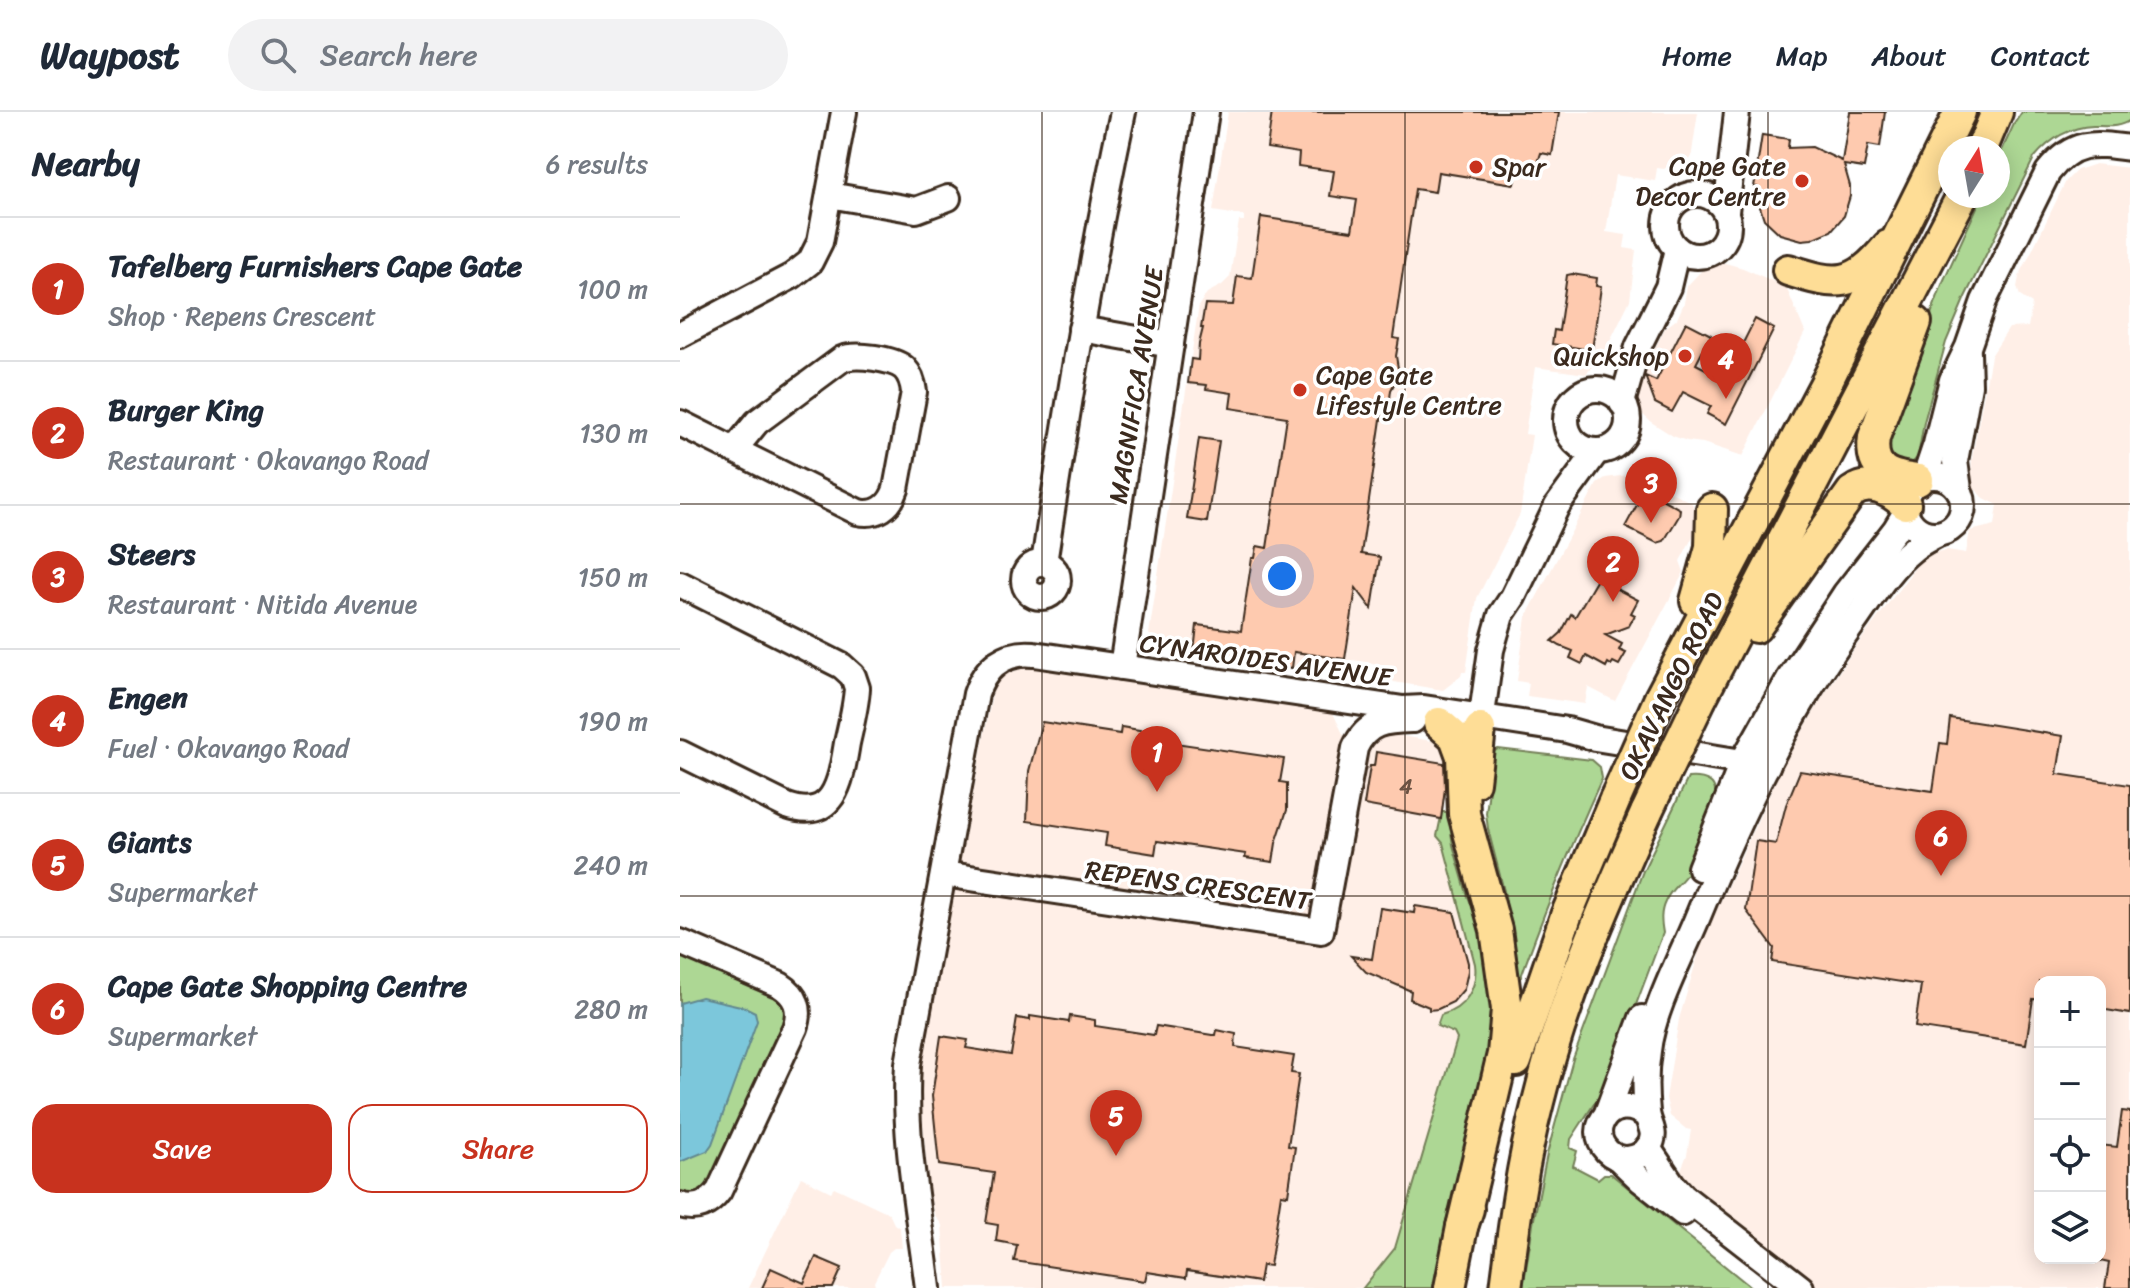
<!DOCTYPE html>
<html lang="en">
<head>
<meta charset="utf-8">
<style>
  body { margin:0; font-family:Sriracha,sans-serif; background:#f2f2f3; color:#1f2937 }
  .controls { position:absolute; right:24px; bottom:24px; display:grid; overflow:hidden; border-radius:16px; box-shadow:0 4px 20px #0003 }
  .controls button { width:72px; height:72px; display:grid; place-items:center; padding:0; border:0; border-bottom:2px solid #e0e1e3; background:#fff; color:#1f2937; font:40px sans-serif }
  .compass { position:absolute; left:1258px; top:24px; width:72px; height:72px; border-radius:50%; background:#fff; box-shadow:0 4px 20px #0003; rotate:11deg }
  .you { position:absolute; left:602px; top:464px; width:28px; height:28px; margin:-20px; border:6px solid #fff; border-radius:50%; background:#1a73e8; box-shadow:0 0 0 12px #1a73e833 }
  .badge { display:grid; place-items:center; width:52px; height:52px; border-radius:50%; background:#c8321e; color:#fff; font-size:26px; font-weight:700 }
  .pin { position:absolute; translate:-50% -66px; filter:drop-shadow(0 2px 4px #0008) }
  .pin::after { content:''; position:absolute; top:42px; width:28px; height:24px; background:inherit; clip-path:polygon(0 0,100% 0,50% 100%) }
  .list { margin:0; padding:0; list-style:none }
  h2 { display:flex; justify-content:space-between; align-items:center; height:104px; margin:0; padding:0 32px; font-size:34px }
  h2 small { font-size:26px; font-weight:400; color:#747a83 }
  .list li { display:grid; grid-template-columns:52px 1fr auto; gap:24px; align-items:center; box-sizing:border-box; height:144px; padding:0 32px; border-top:2px solid #e0e1e3 }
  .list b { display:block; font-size:30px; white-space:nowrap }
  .list p { margin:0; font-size:26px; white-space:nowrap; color:#747a83 }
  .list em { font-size:26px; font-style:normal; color:#747a83 }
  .actions { display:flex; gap:16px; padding:24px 32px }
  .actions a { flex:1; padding:18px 0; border:2px solid #c8321e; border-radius:24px; text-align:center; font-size:28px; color:#c8321e }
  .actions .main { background:#c8321e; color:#fff }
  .icon { flex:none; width:44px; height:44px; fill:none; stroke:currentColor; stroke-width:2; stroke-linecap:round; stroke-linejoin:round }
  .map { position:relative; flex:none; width:1450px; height:1176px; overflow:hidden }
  header { display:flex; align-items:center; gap:48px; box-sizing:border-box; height:112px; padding:0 40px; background:#fff; border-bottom:2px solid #e0e1e3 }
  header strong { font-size:38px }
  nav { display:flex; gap:44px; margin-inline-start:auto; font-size:28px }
  .search { width:560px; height:72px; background:#f2f2f3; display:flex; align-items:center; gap:20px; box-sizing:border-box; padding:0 28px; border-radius:44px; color:#747a83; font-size:30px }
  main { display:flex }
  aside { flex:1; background:#fff }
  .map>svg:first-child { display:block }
  .built { fill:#ffefe7; fill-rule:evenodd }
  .green { fill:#add794; stroke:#748059; stroke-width:2 }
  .water { fill:#7cc7db; stroke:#62888f; stroke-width:2 }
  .building { fill:#fecaaf; stroke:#3b2a1e; stroke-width:2 }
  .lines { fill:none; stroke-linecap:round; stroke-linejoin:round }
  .minor-casing { stroke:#3b2a1e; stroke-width:30 }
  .major-casing { stroke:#3b2a1e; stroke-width:36 }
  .minor { stroke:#fff; stroke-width:24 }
  .major { stroke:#fedd96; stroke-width:30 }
  .major-bridge-casing { stroke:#3b2a1e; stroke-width:36; stroke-linecap:butt }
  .major-bridge { stroke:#fedd96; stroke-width:30 }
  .grid { fill:none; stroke:#3b2a1e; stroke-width:2; stroke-opacity:0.55 }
  .poi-dot { fill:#c8321e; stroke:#fff; stroke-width:3 }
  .labels { text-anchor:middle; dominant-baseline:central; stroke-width:7; stroke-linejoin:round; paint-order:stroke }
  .number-label { font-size:22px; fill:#6c5242 }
  .poi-label { font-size:26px; fill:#3b2a1e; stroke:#fff; text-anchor:end }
  .street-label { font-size:26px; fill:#3b2a1e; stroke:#fff }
</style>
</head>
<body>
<header>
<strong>Waypost</strong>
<div class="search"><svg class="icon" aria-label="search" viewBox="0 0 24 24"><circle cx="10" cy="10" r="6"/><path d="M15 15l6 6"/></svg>Search here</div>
<nav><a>Home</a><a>Map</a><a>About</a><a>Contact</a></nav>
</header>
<main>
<aside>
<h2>Nearby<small>6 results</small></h2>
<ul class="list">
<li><span class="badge">1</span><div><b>Tafelberg Furnishers Cape Gate</b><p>Shop · Repens Crescent</p></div><em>100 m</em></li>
<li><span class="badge">2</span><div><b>Burger King</b><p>Restaurant · Okavango Road</p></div><em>130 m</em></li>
<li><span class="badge">3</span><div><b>Steers</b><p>Restaurant · Nitida Avenue</p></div><em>150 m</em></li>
<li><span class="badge">4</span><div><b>Engen</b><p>Fuel · Okavango Road</p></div><em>190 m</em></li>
<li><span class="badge">5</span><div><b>Giants</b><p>Supermarket</p></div><em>240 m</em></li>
<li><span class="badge">6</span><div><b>Cape Gate Shopping Centre</b><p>Supermarket</p></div><em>280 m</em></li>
</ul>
<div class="actions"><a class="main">Save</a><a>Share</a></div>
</aside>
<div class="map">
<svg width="1450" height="1176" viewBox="0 0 1450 1176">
  <rect width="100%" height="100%" fill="#fff"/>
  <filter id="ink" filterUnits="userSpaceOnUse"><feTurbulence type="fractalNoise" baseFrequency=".0125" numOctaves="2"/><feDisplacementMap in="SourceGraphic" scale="16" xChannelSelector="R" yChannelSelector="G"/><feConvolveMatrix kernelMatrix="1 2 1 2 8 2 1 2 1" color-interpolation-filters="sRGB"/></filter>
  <g filter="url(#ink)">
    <g class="built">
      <polygon points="548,0 1018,0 1011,47 999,46 984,57 977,56 975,69 935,63 926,120 946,123 944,136 956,138 950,188 924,241 906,262 855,255 845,322 852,323 840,402 797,486 786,560 782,560 781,564 763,578 714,570 706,562 703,553 673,548 666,556 626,550 625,557 612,555 478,534 469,522 519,193 527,181 542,173 550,165 559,109 564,109 564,104 533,99"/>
      <path d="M1415,52L1450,56V1176H1137L1017,1083L1001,1066L1000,1060L1007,1043L1011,1018L1006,1017L990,1004L986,986L999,907L1022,830L1104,651L1142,586L1175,536L1240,449L1253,441L1267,438L1286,441L1290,419L1315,413L1318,393L1302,385L1293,374L1291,364L1292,346L1311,244L1329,216L1348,215L1352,192L1340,184L1337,175L1339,165L1386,69L1397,58ZM1360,870H1420V1146H1360Z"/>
      <polygon points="1045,151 1063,156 1106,175 1125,220 1063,344 1023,331 1007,329 993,324 971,310 962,302 956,284 959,269 985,216 997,207 1004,191 1007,174 1021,159 1035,152"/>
      <polygon points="957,362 1012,391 1020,411 1000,449 1004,460 935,589 908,575 905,592 847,584 849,571 837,569 846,505 917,372 925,366"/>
      <polygon points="345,555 653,601 666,628 690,631 700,624 708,622 759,630 771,639 757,724 763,731 795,852 796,866 791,880 782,893 769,901 761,904 777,927 715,1136 683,1176 267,1176 262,1113 254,1102 249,1080 240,977 242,947 314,573 322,564"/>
      <polygon points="121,1065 151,1080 154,1075 209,1101 214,1112 220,1116 222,1136 214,1136 209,1140 194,1170 195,1174 200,1176 68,1176"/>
    </g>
    <g class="green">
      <path d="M1342,0H1450V8C1439,16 1427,14 1413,14C1389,15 1369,28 1354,46L1285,185L1266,230L1244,310L1238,345L1229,354L1212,352L1204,330L1263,170L1302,84H1318V47L1334,12Z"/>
      <path d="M818,637L912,648L920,655L922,666C890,736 861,807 836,879L825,783L808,717L806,701L814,639Z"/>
      <path d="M1008,666C1053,663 1031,700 1022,725C1018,736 1015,750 1008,760C1001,771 990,777 985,790C980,800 981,810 983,821L925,975L891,1027L890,1036L897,1039L893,1054L918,1067L924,1062H931L1072,1176H843L853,1112L867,1042L893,947L963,759Z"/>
      <path d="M762,700H768L773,733L787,782L801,816L813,872L814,929L772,1091L753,1176H683L715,1136L777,927L774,921L757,914L761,903C785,897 798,876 795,852L763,731L757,724Z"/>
      <polygon points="0,839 101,883 112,900 26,1082 0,1085"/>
    </g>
    <polygon class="water" points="21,885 65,895 75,900 77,909 32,1032 27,1039 0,1050 0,891"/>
    <g class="building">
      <polygon points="592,0 879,0 872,43 861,41 855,60 836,60 834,72 758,60 755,80 735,77 713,226 719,227 716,244 719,262 711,278 709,295 703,294 681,442 700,445 692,497 676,476 665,547 614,540 612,556 514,540 517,513 561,519 572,446 575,446 577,434 587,436 607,305 550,296 552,281 526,277 527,273 508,271 511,247 518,248 519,232 523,216 521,216 525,192 553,193 557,164 572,166 581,105 672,119 677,88 650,84 654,59 618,54 619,41 587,36"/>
      <polygon points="1170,0 1205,0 1200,35 1188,33 1184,56 1164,53 1170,74 1170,84 1164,104 1151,119 1132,127 1122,128 1100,122 1084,107 1077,86 1077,75 1074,75 1082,23 1109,27 1108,36 1132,35 1162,49"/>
      <polygon points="892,162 917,166 916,174 921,175 912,238 872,232 874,218 879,219 887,163"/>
      <polygon points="1075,207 1094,217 1046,312 1027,302 1031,294 1003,280 992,300 975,291 965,264 976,269 1006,210 1031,223 1016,252 1045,267"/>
      <polygon points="519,326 539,329 527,410 507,407"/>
      <polygon points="978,385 1000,397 999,404 984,429 977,431 945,415 958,391"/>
      <polygon points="919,464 930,471 929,473 958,488 951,501 955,503 949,514 925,523 942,532 939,538 946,541 939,553 933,550 931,553 928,551 926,555 906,544 902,552 890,546 893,539 880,534 872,529 881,521 891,502 895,505"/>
      <polygon points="1270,606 1383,624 1377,662 1450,673 1450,902 1420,897 1420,870 1360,870 1360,888 1353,887 1346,932 1235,915 1241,873 1092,850 1094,836 1066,798 1076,729 1096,732 1106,693 1120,659 1253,679 1260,631 1267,632"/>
      <polygon points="362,610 440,622 441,615 496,624 495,631 604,647 600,670 607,671 607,698 596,731 593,750 565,746 566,742 477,729 475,742 425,734 427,721 347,709 349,659"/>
      <polygon points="696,640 764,651 765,676 761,707 684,693 690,654 694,654"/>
      <polygon points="735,794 774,800 788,851 788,859 784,877 773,890 758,897 749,898 749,895 730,887 731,879 686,860 671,844 692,847 700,796 734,801"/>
      <polygon points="350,904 389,910 390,904 415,908 415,914 474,923 476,914 532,923 536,923 537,918 556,922 555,935 614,944 611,961 619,962 608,1034 615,1035 608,1083 601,1082 590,1154 582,1153 579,1170 507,1159 506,1166 467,1160 465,1169 334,1149 337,1133 316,1129 318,1113 306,1111 314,1061 259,1053 252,984 261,924 288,928 286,936 331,943 337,906 350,908"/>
      <polygon points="1442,999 1450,1000 1450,1176 1425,1176 1429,1151 1420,1149 1420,1033 1437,1035"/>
      <polygon points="136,1145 162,1156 153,1176 82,1176 91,1156 124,1171"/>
    </g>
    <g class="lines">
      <defs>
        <g id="minor">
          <circle cx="1017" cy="113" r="31"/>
          <polyline points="149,83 236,98 268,86"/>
          <polyline points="1046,100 1057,0"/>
          <polyline points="401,217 491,233"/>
          <polyline points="0,223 112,164 130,150 140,130 164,0"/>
          <circle cx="917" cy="308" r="31"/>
          <polyline points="942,291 958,235 988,175 997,137"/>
          <path d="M0,311L178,400C197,404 210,395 216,377L234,280C233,271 231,263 224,256C213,247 176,241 162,247L77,310L54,338"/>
          <circle cx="1254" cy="393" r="29"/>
          <path d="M1245,365L1256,332L1272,268L1288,235L1304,189L1368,60C1393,28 1413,31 1450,36"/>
          <polyline points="1279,377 1275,349 1289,273 1288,241"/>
          <circle cx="361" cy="468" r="17"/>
          <path d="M364,451C387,300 411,149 443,0"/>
          <path d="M0,472L162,554L173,564L177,576C176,594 171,613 167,631C161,666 156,711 107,694L0,641"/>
          <polyline points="442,555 526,0"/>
          <polyline points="800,617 811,538 821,503 833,485 877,394 917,339"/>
          <polyline points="1020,756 1063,649 1109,567 1165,482 1215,418 1226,400"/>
          <path d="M264,762L641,819L675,636C687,609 706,609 733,608"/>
          <path d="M0,830L100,873C116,883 122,897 115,916L39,1079C29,1093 16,1098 0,1093"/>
          <polyline points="927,1001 962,906"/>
          <path d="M967,1004C935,979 904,1015 927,1039C939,1051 959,1049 969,1035C978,1020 968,1013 967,1000C965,981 965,958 968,939C972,900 1000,847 1016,809C1059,704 1108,601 1175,509C1192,485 1209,456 1232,438C1240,431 1249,427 1258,422"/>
          <polyline points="968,1036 993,1073 1004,1085 1121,1176"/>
          <polyline points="938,1046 961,1068 1003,1101"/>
          <path d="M248,1176C239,1102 223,1028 228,952L296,582C305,555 325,539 354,542L723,597L744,596L887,618L915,626L1087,654"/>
        </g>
        <g id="major">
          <polyline points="1302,36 1317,0"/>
          <path d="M1108,158C1158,174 1173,176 1208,134"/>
          <path d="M1236,210L1194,325C1189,359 1209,365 1238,368"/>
          <polyline points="1016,489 1031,435 1032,397"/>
          <path d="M1076,515L1172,380C1190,367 1210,379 1225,392"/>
          <polyline points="980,586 1147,269 1280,0"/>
          <polyline points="1021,586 1282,84"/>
          <polyline points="759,611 775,625 782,644 784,702 816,818 827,897 823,942 782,1115"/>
          <polyline points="794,670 800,617"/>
          <polyline points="836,949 886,804 936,685"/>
          <polyline points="770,1176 782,1115 788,1097"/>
          <path d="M826,1176C834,1113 842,1051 858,990C883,888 924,794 967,699"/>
        </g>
      </defs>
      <use href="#minor" class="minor-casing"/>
      <use href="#major" class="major-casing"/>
      <use href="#minor" class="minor"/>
      <use href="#major" class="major"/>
      <defs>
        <g id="major-bridge">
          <polyline points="936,685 980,586"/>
          <polyline points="967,699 1021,586"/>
        </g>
      </defs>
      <use href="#major-bridge" class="major-bridge-casing"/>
      <use href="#major-bridge" class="major-bridge"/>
    </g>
  </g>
  <path class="grid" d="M362,0V1176M725,0V1176M1088,0V1176M0,392H1450M0,784H1450"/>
  <g class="poi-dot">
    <circle cx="796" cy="55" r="8"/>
    <circle cx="1122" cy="69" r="8"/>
    <circle cx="1005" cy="244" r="8"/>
    <circle cx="620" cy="278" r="8"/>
  </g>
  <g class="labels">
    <g class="number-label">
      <text x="726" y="674">4</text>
    </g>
    <g class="poi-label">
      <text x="1106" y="54">Cape Gate<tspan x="1106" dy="30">Decor Centre</tspan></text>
      <text x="812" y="55" text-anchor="start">Spar</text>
      <text x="989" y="244">Quickshop</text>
      <text x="636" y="263" text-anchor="start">Cape Gate<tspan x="636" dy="30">Lifestyle Centre</tspan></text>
    </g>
    <g class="street-label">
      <text transform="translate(456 273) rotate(-81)">MAGNIFICA AVENUE</text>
      <text transform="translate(586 548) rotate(8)">CYNAROIDES AVENUE</text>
      <text transform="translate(991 574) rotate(-64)">OKAVANGO ROAD</text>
      <text transform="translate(518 773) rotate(8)">REPENS CRESCENT</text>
    </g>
  </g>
</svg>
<div class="controls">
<button>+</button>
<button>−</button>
<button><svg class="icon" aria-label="locate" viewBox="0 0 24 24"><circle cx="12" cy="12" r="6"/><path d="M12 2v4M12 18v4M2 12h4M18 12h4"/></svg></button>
<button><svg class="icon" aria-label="layers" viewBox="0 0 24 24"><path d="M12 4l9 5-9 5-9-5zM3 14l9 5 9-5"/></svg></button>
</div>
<svg class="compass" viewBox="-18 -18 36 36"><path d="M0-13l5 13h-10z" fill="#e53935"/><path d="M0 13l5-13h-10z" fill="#747a83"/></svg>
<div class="you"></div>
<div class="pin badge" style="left:477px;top:680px">1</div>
<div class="pin badge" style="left:933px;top:490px">2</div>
<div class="pin badge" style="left:971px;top:411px">3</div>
<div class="pin badge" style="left:1046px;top:287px">4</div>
<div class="pin badge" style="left:436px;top:1044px">5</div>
<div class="pin badge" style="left:1261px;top:764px">6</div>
</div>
</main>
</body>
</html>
